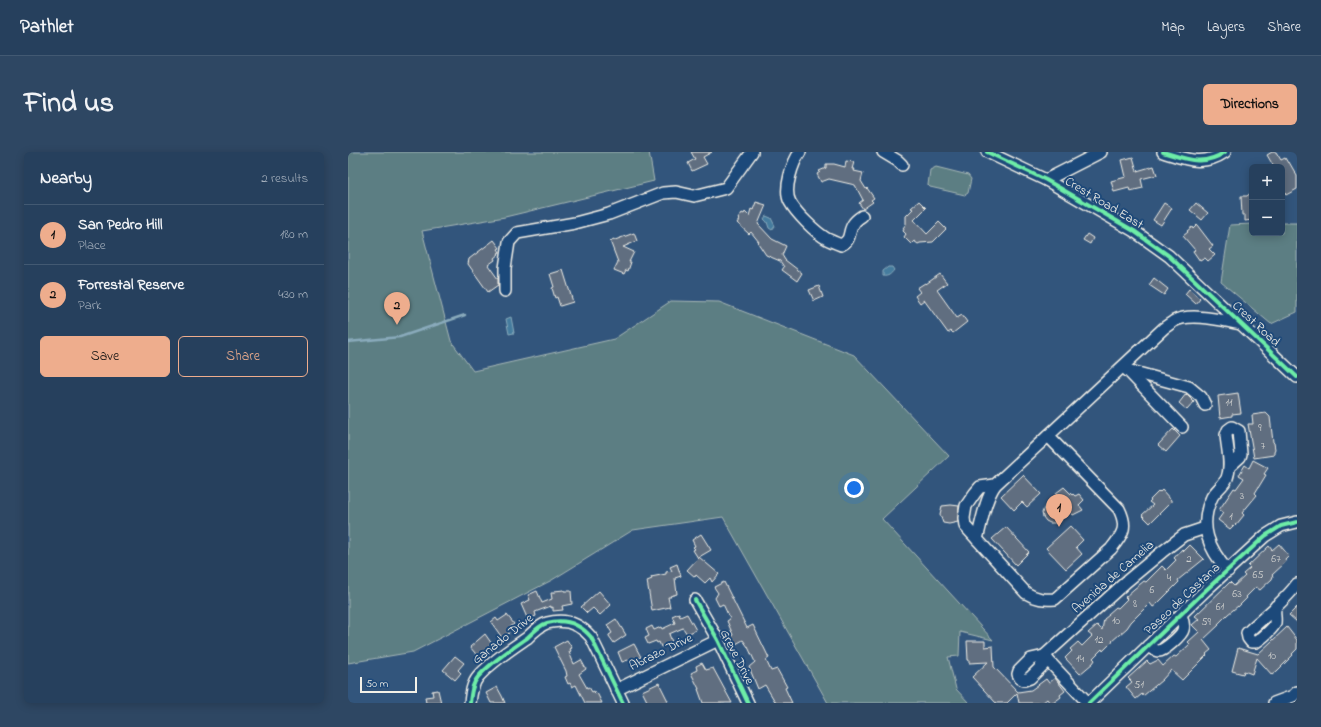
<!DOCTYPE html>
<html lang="en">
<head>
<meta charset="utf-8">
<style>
  body { margin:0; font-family:"Indie Flower",sans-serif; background:#2e4763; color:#f1f3f6 }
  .controls { position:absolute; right:12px; top:12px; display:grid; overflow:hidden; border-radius:6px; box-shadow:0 2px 10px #0003 }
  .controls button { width:36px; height:36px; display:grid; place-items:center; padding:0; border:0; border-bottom:1px solid #425972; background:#26405d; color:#f1f3f6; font:20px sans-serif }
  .scale { position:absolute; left:12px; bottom:10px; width:57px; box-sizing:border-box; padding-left:4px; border:2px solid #f4f1e8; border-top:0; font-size:11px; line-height:14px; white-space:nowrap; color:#f4f1e8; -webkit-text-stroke:3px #1f4a7a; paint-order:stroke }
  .you { position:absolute; left:506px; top:336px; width:14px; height:14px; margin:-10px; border:3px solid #fff; border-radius:50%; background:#1a73e8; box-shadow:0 0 0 6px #1a73e833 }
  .badge { display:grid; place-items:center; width:26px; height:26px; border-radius:50%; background:#eead8d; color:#111; font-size:13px; font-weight:700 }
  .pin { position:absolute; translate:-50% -33px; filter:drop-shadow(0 1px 2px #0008) }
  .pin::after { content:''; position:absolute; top:21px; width:14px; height:12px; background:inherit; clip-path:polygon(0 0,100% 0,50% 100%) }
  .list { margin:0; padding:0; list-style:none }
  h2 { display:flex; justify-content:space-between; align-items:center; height:52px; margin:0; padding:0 16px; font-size:17px }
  h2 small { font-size:13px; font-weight:400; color:#a4afbc }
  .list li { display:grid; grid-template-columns:26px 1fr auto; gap:12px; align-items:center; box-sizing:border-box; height:60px; padding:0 16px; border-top:1px solid #425972 }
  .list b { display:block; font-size:15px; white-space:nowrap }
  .list p { margin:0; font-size:13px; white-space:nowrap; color:#a4afbc }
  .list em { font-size:13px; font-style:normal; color:#a4afbc }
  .actions { display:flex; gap:8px; padding:12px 16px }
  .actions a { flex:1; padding:9px 0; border:1px solid #eead8d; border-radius:6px; text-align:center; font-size:14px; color:#eead8d }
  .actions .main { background:#eead8d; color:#111 }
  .map { position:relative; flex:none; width:949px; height:551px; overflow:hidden; border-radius:6px }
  header { display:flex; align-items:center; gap:24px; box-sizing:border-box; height:56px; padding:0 20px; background:#26405d; border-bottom:1px solid #425972 }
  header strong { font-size:19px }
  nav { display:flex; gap:22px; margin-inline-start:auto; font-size:14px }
  .intro { display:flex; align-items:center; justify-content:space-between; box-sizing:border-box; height:96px; padding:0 24px }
  h1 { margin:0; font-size:28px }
  .button { padding:10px 18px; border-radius:6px; background:#eead8d; color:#111; font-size:14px; font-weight:700 }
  main { display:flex; gap:24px; padding:0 24px }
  aside { flex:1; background:#26405d; border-radius:6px; box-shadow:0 2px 10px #0003 }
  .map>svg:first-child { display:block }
  .green { fill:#5b7e83; stroke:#a8b8b6 }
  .water { fill:#447c9e; stroke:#8aabbc }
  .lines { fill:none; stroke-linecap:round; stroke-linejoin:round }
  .stream { stroke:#8aabbc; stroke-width:2.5 }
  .building { fill:#606e80; stroke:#f4f1e8 }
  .minor-casing { stroke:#f4f1e8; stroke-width:14 }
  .minor { stroke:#1f4a7a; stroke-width:11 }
  .cycleway-casing { stroke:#1f4a7a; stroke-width:6 }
  .cycleway { stroke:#6deda7; stroke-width:4 }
  .labels { text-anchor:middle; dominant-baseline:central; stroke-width:4; stroke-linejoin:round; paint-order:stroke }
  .number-label { font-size:11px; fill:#cfd0ce }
  .street-label { font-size:13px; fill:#f4f1e8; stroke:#1f4a7a }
</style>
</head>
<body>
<header>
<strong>Pathlet</strong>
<nav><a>Map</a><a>Layers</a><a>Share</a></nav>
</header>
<div class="intro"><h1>Find us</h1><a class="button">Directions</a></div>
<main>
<aside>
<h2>Nearby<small>2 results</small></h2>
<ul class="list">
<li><span class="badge">1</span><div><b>San Pedro Hill</b><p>Place</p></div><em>180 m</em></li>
<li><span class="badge">2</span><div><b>Forrestal Reserve</b><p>Park</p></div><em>430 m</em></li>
</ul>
<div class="actions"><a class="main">Save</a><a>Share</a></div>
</aside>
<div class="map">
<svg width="949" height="551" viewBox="0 0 949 551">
  <rect width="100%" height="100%" fill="#32557c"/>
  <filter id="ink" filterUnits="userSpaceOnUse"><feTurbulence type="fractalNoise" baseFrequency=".025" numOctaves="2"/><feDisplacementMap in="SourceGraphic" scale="8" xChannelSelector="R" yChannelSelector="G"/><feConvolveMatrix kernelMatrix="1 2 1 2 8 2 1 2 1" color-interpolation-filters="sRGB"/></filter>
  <g filter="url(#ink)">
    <g class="green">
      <polygon points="0,0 301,0 306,29 157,65 74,79 103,189 125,219 266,187 323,149 371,150 506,203 601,304 534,367 645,488 612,480 611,504 600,505 608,537 621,551 480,551 375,365 285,378 204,428 65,500 0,511"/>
      <polygon points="588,15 620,23 623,27 620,41 617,43 582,35 580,33 582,18"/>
      <polygon points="934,71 949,71 949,160 923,172 873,130 882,73 904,72 904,81 934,81"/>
    </g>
    <g class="water">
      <polygon points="418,64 423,66 427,74 424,78 421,76 419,70 416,67"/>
      <path d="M540,115H544L546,118C543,122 540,125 535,124V119Z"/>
      <polygon points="163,165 166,181 161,182 158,167"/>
    </g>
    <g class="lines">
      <polyline class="stream" points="0,190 52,185 117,163"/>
    </g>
    <g class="building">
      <polygon points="343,0 364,0 355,5 359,12 344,19 340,11 347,7"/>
      <polygon points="924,0 928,0 933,8 937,6 940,11 941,10 949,24 949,37 938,43 937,41 934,43 934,15 926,15 919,3"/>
      <polygon points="785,5 789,19 806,14 809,23 793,27 795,36 782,39 781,36 766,40 763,29 778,25 774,8"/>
      <polygon points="498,9 506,10 504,17 507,17 506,19 515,21 513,29 518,37 519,36 526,46 523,48 525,50 515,57 511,51 515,48 507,33 481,27 473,30 469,22 472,20 471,19 478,16 478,12 486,12 497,15"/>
      <polygon points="904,40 904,68 897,69 897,63 894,63 893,44 899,44"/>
      <polygon points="571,49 578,56 566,68 579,82 591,70 598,77 585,90 572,91 570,92 566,89 563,92 556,85 558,82 555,79 556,77 555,76 558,72 558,64 565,57 563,56"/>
      <polygon points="408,50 418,53 410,72 424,87 438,94 434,103 437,108 454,121 449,129 434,118 436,115 432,109 418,103 410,91 411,90 403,80 401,82 389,71 391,68 390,67 394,61 396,62 397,60 401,64 403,57 405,58"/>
      <polygon points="816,51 824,56 813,73 805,68"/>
      <polygon points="848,51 860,61 854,68 842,58"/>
      <polygon points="849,73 865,94 861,97 867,103 860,109 857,106 852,109 845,99 847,98 835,84 840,80 839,79 844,75 845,77"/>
      <polygon points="286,81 289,89 275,95 286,100 281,110 283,110 280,119 278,118 276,122 266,118 270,110 262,89 263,90 265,87 267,88"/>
      <polygon points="739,82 745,86 742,92 735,88"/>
      <polygon points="146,88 152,96 150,97 152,100 150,101 151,102 146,106 147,108 140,113 150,127 150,133 140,140 120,112 121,107"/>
      <polygon points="215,118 225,150 212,154 209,145 207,146 204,136 206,135 202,122"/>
      <polygon points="592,122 599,131 589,138 609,166 614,163 619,170 605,181 603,179 600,181 576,148 572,151 567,144 572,140 569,136 577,131 578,132"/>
      <polygon points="806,126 820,137 816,143 801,133"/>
      <polygon points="471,134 475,145 466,149 461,138"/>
      <polygon points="841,137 852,147 848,152 837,142"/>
      <polygon points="890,241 893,261 884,262 884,264 872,266 870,244"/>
      <polygon points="838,242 846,250 839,258 831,251"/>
      <polygon points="918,261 922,265 925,290 926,291 927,297 926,299 926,303 906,306 900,272 905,272 904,263"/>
      <polygon points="825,277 832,284 818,300 810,293"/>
      <polygon points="905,308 920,316 916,322 918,323 907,341 909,343 894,361 896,363 888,373 887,372 882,377 870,368 875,361 871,358 886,336 888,337 896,326 891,323 897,313 901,316"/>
      <polygon points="675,323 693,342 679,355 674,350 666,358 653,344"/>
      <polygon points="716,335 724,343 725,342 727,344 731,342 736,348 731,353 735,358 725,363 719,356 713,369 707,371 702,371 698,369 695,365 694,361 696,356 698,353 704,350 710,344 708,341"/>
      <polygon points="814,338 823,348 823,350 802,371 794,363 805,353 801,350 803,348 802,348 811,339 812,340"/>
      <polygon points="603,353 611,354 610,370 601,372 595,371 592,362 594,354"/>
      <polygon points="722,374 735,388 728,395 734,402 718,417 698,396"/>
      <polygon points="658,375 681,400 668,413 644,387"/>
      <polygon points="353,382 363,398 351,405 371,422 364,430 362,426 357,431 348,423 347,425 339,418 350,406 345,398 347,397 345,395 347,394 344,388"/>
      <polygon points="931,392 941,404 937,408 938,410 924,423 925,424 924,427 912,438 908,435 898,445 899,446 890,455 890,454 880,462 870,472 871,473 855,488 863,498 858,502 859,503 834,528 823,518 814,528 795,544 794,542 788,547 778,535 784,530 780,526 799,509 802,512 810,508 815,514 826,504 828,505 842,492 840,490 851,480 844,473 851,467 847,464 882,430 886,434 897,424 895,422 902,416 900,414 921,394 924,398"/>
      <polygon points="842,393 856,407 830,428 831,430 808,453 805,455 802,451 783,470 779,476 764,489 764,490 755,499 754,497 745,506 747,508 745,511 732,522 717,506 724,499 722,497 730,490 734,494 744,484 740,481 749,473 754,478 756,467 761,463 760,462 768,455 770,456 779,447 777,445 786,437 796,429 798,430 814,414 818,418 828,408 826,406 834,397 836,399"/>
      <polygon points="329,412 333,424 327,426 329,442 322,444 323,445 320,445 322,455 304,459 299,429 304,427 303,425 318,422 318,420 324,419 322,415"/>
      <polygon points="376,430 399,476 405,473 421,506 418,508 423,519 429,517 439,535 437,536 444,551 428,551 417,533 410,537 401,515 407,510 400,495 395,488 388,492 383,484 385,483 379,469 382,467 375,452 371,454 367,446 370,441 366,435"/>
      <polygon points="216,438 216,439 223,439 224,452 214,454 215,458 205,459 205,455 203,456 203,454 187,460 188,464 180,468 173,452 182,448 180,443 189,439 194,451 204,447 203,441 206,441 206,439"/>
      <polygon points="251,439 263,453 252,463 245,456 239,461 233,455"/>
      <polygon points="949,455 949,470 941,463"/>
      <polygon points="331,461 332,465 339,462 348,478 339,482 335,476 321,482 324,490 313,495 311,490 309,491 308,489 300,492 297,486 301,484 298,477 304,474 306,478 313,475 314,477 327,471 324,464"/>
      <polygon points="159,463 166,472 159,478 161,481 155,487 143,470 148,466 150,469"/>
      <polygon points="268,467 278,483 266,491 261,484 261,483 264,481 259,473"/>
      <polygon points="939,475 949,488 949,497 944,502 945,503 929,519 924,523 909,506 904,522 896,519 895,522 884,519 890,496 910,502"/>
      <polygon points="137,482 144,492 137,498 140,501 132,507 122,495"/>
      <polygon points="219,488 224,496 222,497 223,499 221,500 226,512 233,508 238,517 231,522 239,536 241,535 244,540 246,539 247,542 249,541 254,551 237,551 228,533 224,535 222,531 220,532 217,525 219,524 218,519 206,495"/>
      <polygon points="619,489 637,489 637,495 645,494 646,515 670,540 683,538 698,527 701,531 707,526 717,539 712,543 713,545 705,551 702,551 699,547 694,551 671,551 669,541 659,551 648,551 624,525 640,510 621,511 621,508 620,508"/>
      <polygon points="286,492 293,505 285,509 283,507 274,510 270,500"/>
      <polygon points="107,504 116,511 110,518 113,521 107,528 95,518"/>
      <polygon points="354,511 358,518 365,516 384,551 355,551 350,537 351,537 343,521 349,518 348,514"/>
      <polygon points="311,531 320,549 315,551 300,551 294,539"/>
      <polygon points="149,535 154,544 157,551 143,551 138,541"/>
      <polygon points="90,538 93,551 78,551 77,545 85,544 84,539"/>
    </g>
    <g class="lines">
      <defs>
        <g id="minor">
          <path d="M452,0C445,10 435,37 442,50C448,61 467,80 479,87C483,89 488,91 493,93C505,87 499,80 506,71C508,68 511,66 514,64"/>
          <polyline points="535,0 550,9 554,13"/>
          <polyline points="639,0 698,28 786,79 821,104 949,225"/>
          <path d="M815,0C838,7 855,15 877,0"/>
          <polyline points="698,28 753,0"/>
          <polyline points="157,139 157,116 161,90 169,81 227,71 261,62 315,41 328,40 346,44 378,36 404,0"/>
          <polyline points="779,218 841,235 853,245 857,253"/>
          <polyline points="780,219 834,275"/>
          <path d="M647,333L632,335L627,341L618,354L616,366L617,374L678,441C688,447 696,448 707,447L763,397C775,382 780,375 771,357L700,284"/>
          <path d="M629,387C634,369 637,348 647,333L816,176C819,174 823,171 826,169C843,160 876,169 894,172"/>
          <path d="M880,419C861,397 850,374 864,345C868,338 876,333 879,326C884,313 879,296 878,283L880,278L884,275L891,279L893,302L892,305L881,315"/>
          <polyline points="347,448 370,488 400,551"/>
          <path d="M928,454C925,460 928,464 927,471C926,476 913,487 908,490H903L900,486L899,481L901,479C917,464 937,449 949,432"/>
          <path d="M800,494C803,496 807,499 811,499C816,499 834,483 835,478C837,473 834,467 833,462"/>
          <polyline points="696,504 779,429 814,400 836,383 857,376"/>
          <polyline points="696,504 683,507 671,519 670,522 672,526 676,528 682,526 700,508"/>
          <polyline points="696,504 740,551"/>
          <polyline points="268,538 370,488"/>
          <path d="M122,551C123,542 124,532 130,525C143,510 163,497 179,486C184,481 192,473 199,471C217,466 231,471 243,485L275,551"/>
          <polyline points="741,551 858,438 917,384 933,374 949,370"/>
          <polyline points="926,551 945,544 949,540"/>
        </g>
      </defs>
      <use href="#minor" class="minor-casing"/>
      <use href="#minor" class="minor"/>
      <defs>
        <g id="cycleway">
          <polyline points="639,0 698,28 786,79 821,104 949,225"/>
          <path d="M815,0C838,7 855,15 877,0"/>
          <polyline points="347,448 370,488 400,551"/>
          <path d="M122,551C123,542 124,532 130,525C143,510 163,497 179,486C184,481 192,473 199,471C217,466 231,471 243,485L275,551"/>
          <polyline points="741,551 858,438 917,384 933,374 949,370"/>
        </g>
      </defs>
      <use href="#cycleway" class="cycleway-casing"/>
      <use href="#cycleway" class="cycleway"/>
    </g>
  </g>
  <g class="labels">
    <g class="number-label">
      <text x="881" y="251">11</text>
      <text x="912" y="276">9</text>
      <text x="915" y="294">7</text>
      <text x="894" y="344">3</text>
      <text x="883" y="365">1</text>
      <text x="841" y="407">2</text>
      <text x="928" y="407">67</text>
      <text x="910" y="423">65</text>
      <text x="821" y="426">4</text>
      <text x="804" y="438">6</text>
      <text x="889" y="442">63</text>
      <text x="787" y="452">8</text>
      <text x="872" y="455">61</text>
      <text x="768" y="469">10</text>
      <text x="858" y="470">59</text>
      <text x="751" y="488">12</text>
      <text x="924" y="504">10</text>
      <text x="732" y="507">14</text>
      <text x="791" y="533">51</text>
    </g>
    <g class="street-label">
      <text transform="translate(756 51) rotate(31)">Crest Road East</text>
      <text transform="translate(908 172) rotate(43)">Crest Road</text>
      <text transform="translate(765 425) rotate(-41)">Avenida de Camelia</text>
      <text transform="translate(834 447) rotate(-43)">Paseo de Castana</text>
      <text transform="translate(155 487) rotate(-38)">Ganado Drive</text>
      <text transform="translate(313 500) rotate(-26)">Abrazo Drive</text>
      <text transform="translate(389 505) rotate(63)">Greve Drive</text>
    </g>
  </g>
</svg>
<div class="controls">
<button>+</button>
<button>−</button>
</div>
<div class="scale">50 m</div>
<div class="you"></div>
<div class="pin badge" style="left:711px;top:375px">1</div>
<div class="pin badge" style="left:49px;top:173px">2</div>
</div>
</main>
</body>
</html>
